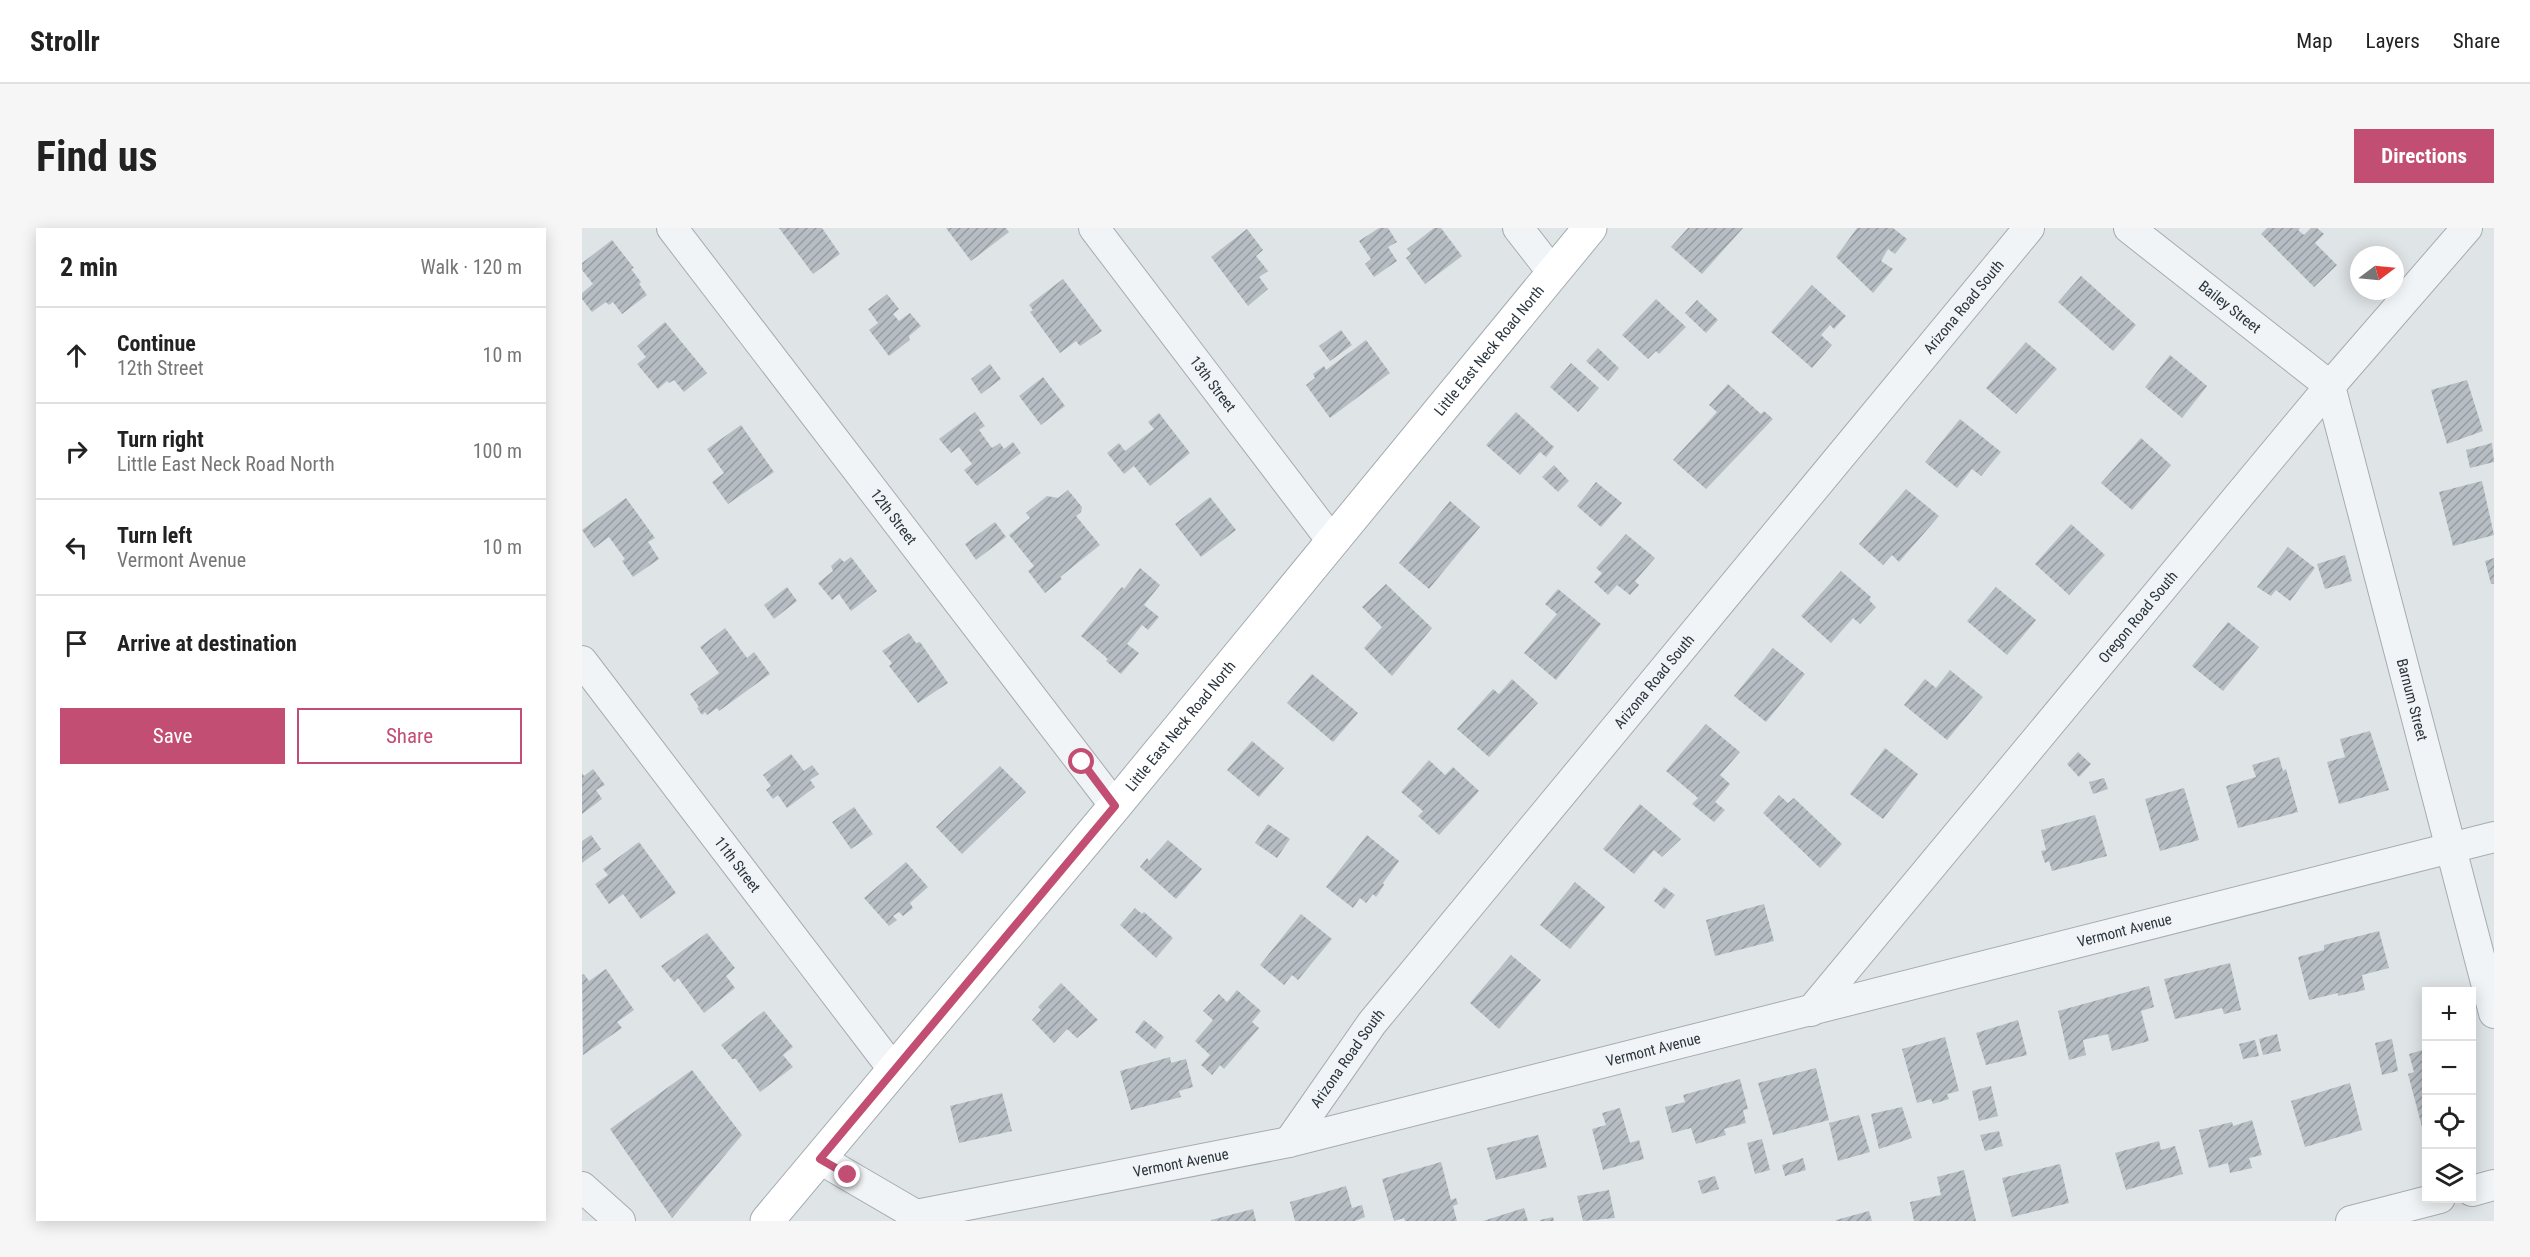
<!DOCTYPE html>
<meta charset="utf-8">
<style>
:root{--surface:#fff;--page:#f6f6f6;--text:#222;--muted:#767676;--line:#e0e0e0;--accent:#c24e74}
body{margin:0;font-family:"Roboto Condensed",sans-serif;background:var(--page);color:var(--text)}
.controls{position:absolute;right:18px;bottom:18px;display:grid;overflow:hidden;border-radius:0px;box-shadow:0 3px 15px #0003}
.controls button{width:54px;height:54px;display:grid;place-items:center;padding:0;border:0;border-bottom:2px solid var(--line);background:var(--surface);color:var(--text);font:30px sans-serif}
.compass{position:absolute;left:1768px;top:18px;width:54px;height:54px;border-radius:50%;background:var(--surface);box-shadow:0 3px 15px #0003;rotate:74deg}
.stop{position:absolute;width:18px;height:18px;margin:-14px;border:4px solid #c24e74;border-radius:50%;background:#fff}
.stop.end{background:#c24e74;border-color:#fff;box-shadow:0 2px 6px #0008}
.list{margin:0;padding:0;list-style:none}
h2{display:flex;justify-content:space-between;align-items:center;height:78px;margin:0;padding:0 24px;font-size:26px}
h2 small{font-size:20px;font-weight:400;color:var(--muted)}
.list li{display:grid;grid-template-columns:39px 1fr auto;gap:18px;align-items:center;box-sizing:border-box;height:96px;padding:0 24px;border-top:2px solid var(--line)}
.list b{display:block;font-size:22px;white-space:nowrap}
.list p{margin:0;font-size:20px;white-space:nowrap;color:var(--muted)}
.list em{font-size:20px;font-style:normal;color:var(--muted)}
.actions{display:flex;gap:12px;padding:18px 24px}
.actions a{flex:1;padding:14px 0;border:2px solid var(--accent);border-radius:0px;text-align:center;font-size:21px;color:var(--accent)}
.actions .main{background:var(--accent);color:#fff}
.icon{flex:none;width:33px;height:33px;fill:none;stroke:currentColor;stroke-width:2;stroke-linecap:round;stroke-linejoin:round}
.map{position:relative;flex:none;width:1912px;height:993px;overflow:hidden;border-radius:0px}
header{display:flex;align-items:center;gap:36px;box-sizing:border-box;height:84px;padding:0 30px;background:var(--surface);border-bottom:2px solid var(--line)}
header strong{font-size:28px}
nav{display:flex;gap:33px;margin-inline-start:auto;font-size:21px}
.intro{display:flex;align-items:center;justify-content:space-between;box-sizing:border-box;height:144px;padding:0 36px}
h1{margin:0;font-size:42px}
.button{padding:15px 27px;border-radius:0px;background:var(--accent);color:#fff;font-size:21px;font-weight:700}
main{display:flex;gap:36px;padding:0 36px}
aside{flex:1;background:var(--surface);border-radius:0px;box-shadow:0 3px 15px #0003}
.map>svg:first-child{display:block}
.building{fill:url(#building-hatch)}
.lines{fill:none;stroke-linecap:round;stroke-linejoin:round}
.minor-casing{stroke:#a5acb1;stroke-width:32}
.secondary-casing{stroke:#a5acb1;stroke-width:35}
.minor{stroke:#f1f4f6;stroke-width:30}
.secondary{stroke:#fff;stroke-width:33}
.route{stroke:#c24e74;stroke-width:8}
.labels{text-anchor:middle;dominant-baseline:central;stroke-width:4.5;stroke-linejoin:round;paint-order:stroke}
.street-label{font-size:15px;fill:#29343d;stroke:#eef2f5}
</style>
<header>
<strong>Strollr</strong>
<nav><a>Map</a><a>Layers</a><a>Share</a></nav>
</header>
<div class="intro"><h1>Find us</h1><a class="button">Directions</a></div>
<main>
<aside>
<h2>2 min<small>Walk · 120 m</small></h2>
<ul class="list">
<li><svg class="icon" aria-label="ahead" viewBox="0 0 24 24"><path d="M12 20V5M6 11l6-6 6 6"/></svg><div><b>Continue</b><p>12th Street</p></div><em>10 m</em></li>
<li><svg class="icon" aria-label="right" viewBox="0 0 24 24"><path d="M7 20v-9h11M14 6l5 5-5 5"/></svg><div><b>Turn right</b><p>Little East Neck Road North</p></div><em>100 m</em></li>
<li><svg class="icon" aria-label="left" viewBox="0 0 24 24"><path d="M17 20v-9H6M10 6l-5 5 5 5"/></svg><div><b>Turn left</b><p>Vermont Avenue</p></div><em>10 m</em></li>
<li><svg class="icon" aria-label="arrive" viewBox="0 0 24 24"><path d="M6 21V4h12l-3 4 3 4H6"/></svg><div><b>Arrive at destination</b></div></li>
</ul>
<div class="actions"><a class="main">Save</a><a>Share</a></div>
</aside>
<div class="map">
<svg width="1912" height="993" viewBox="0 0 1912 993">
<defs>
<pattern id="building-hatch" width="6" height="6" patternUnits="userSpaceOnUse" patternTransform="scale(1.5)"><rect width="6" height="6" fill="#b7bec3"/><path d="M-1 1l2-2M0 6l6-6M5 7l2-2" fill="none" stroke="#959ba0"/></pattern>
</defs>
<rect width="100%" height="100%" fill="#dfe4e7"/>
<!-- building -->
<g class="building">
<polygon points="197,0 240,0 258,26 231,46"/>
<polygon points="364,0 424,0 427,4 389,33"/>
<polygon points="797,0 806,0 815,14 806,19 815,33 792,49 783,36 789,31 777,13"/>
<polygon points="852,0 859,0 880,28 843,56 824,30 829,26 825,21"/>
<polygon points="1106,0 1161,0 1120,46 1089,19"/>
<polygon points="1275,0 1311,0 1325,11 1313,26 1306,21 1299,33 1311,41 1291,65 1254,29"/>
<polygon points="1685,0 1718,0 1716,2 1722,7 1729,0 1735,0 1742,6 1733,15 1755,37 1732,59 1679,6"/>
<polygon points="665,1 681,22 674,28 686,43 677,49 686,61 666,78 629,29"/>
<polygon points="30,12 52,40 49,41 59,54 57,56 65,67 40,86 31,74 27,77 24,74 10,84 0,71 0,65 11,56 0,42 0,35"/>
<polygon points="1499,48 1554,97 1531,123 1476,74"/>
<polygon points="481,51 520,103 498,118 494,113 478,125 448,84 451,82 447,77"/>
<polygon points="1230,57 1264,88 1252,101 1248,97 1239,107 1250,117 1230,140 1189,104"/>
<polygon points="305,66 317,81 311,86 317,93 328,85 339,98 327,108 328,112 307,128 287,102 296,95 286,81"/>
<polygon points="1074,71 1104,99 1077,126 1074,123 1066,131 1040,107"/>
<polygon points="1115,72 1136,92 1124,105 1103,85"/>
<polygon points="83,94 125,145 102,164 92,152 87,155 85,153 76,161 55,136 64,129 55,118"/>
<polygon points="759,102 770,117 748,133 737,118"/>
<polygon points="784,112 808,145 748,190 724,157 733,150 731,146 742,138 744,142"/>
<polygon points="1444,114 1475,141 1434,186 1404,160"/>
<polygon points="1016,120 1037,140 1026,153 1004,133"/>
<polygon points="1588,127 1625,158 1600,190 1563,159"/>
<polygon points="989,135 1017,160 996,184 968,159"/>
<polygon points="408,136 419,151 399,166 389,151"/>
<polygon points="461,149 483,178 459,197 437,168"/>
<polygon points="1885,152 1901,203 1865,216 1849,162"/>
<polygon points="1146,156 1179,186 1182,183 1191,191 1124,261 1091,232 1135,184 1127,177"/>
<polygon points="393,184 403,198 397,202 410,220 418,215 422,221 431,214 439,225 395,258 382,242 390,236 377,219 369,225 357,211"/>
<polygon points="934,184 972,219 964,229 958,224 938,247 904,217"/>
<polygon points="577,185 608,225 568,258 552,238 542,246 525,225 537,215 543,223 572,201 566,194"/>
<polygon points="1378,191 1419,224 1399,248 1390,241 1375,260 1343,234"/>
<polygon points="159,197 192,244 146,276 130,254 142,245 125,221"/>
<polygon points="1559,210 1589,237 1550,282 1519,255"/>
<polygon points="1910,215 1912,234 1888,240 1884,222"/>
<polygon points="972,237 987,253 976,264 960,249"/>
<polygon points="1900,253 1912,307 1871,318 1857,264"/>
<polygon points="1014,254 1040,275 1019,299 995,278"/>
<polygon points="1324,261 1357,288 1317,334 1310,327 1301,337 1277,316"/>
<polygon points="486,262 500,279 499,284 494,288 518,317 478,349 480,351 463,365 446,343 452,338 427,307 448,290 444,285 465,268 476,270"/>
<polygon points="628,269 654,302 619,329 593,296"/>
<polygon points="44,270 73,310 66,314 77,331 51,349 40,333 43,331 27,309 12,320 0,302"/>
<polygon points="868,273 898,299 847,361 817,335"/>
<polygon points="413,294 424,309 394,332 383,316"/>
<polygon points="1489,296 1523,327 1487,367 1453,336"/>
<polygon points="1044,306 1073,330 1053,353 1057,357 1048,367 1035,357 1026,367 1012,354 1020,345 1014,340"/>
<polygon points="1706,319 1733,340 1708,373 1694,362 1689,368 1675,359"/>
<polygon points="1763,327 1770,353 1743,361 1735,336"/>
<polygon points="269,329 295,363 269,383 257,366 250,372 236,355 251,343 249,338 258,330 262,334"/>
<polygon points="1912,330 1912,356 1909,356 1903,333"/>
<polygon points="558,340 578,357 562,377 577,389 566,402 560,397 545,416 557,425 539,446 524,433 526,431 499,408 540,359 542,361"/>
<polygon points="1259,343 1289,369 1287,372 1294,379 1278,396 1271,390 1249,415 1219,388"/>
<polygon points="804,356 850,400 810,448 782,420 800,399 780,379"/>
<polygon points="205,359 215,373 192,391 182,377"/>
<polygon points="1414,359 1454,392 1425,427 1385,393"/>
<polygon points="976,361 1019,396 974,452 942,425 975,386 963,376"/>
<polygon points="1646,394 1677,419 1641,463 1610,438"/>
<polygon points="143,400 165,430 172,424 188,446 137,483 135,480 125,487 123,484 120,487 115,480 117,479 108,466 137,445 118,419"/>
<polygon points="327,405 334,415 338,414 366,455 336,475 307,438 310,435 300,423"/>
<polygon points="1191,420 1223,446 1184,494 1152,468"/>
<polygon points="1368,442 1401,469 1365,512 1322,477 1343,451 1354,460"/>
<polygon points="730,446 776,485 751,514 705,475"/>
<polygon points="930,451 956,475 907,529 875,501 911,461 917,466"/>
<polygon points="1124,496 1158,524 1138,547 1148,556 1133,574 1143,582 1132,594 1110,576 1116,570 1084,543"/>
<polygon points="1788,503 1807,562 1757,576 1745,534 1763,529 1758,511"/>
<polygon points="670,513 702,540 677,569 645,542"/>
<polygon points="1303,520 1336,546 1301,591 1268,566"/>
<polygon points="1496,524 1509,536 1497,549 1485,536"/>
<polygon points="209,526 222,543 230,537 237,546 228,552 233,559 205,580 196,567 191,571 184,562 189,558 181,547"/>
<polygon points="1697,529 1701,543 1704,541 1716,584 1656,600 1644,558 1674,549 1670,537"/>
<polygon points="847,532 863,547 871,539 897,563 857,607 836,588 841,583 819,564"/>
<polygon points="418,538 444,564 380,626 354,599"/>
<polygon points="11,541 23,557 14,562 20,571 0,586 0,545 2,548"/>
<polygon points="1522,550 1526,561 1511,566 1507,554"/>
<polygon points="1602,560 1617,612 1578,623 1563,571"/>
<polygon points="1197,567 1206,575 1212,570 1260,616 1238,640 1181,585"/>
<polygon points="1058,576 1099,611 1080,629 1072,622 1052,646 1021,621"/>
<polygon points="272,579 291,606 269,621 250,594"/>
<polygon points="1513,587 1525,628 1470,643 1467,633 1463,635 1459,623 1464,622 1459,602"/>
<polygon points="686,596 708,611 695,630 673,615"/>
<polygon points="9,607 19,621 0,635 0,613"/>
<polygon points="785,607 817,633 801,655 802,657 794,669 791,666 784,675 778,670 771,680 744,659"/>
<polygon points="586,612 620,641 594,671 558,639 565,630 567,633"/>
<polygon points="57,614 94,665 59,691 41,666 27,676 13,656 26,647 21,641"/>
<polygon points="324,634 346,659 328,675 331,680 321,688 317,684 311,688 315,692 307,698 282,670"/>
<polygon points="993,654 1023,679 988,721 958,697"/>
<polygon points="1082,659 1093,667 1082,681 1072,673"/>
<polygon points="1182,676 1192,713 1133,728 1124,692"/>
<polygon points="553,680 560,686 562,684 591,710 574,730 538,697"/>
<polygon points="719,686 750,711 716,752 710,747 702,757 678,737"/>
<polygon points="1797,703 1807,740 1780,747 1783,762 1756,768 1756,765 1727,772 1716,729 1742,722 1742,717"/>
<polygon points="125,705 153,740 144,748 153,760 122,785 96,750 92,754 79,738"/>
<polygon points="929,727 959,752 917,801 888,775"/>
<polygon points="1648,735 1659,782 1642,786 1640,780 1593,791 1582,751"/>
<polygon points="24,741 52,782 35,794 40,800 1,827 0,747 2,746 7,753"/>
<polygon points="479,755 516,792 495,810 485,801 472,815 450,792 459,782 456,779"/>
<polygon points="1567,758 1572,779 1559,783 1567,813 1530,823 1526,806 1501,812 1504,827 1487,832 1476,783"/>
<polygon points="655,762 679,783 670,794 677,800 642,841 638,837 630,847 619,837 628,827 613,813 631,792 621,783 637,766 645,774"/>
<polygon points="182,783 211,819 201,827 211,839 178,864 154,831 150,831 139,817"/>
<polygon points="562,792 582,809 573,821 553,804"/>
<polygon points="1436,792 1445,827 1404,837 1394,805"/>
<polygon points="1695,806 1699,823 1681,827 1677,811"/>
<polygon points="1363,809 1377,863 1365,866 1367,871 1351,876 1349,871 1335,875 1320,821"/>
<polygon points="1810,811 1816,843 1800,847 1793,815"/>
<polygon points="1673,812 1677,828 1661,831 1657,816"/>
<polygon points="1844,821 1844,898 1840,899 1826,846 1832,844 1827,826"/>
<polygon points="588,829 589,835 604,831 611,859 597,863 599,869 549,882 538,843"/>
<polygon points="1234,840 1247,892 1191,907 1176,855"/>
<polygon points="110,842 160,907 90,990 28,901"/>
<polygon points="1158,851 1166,881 1161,882 1164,895 1142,901 1144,907 1114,916 1109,900 1090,905 1083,879 1103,874 1101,867"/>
<polygon points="1768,855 1780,902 1723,919 1709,873"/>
<polygon points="1409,858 1416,888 1397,893 1390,863"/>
<polygon points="420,865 430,903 377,915 368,878"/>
<polygon points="1320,879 1330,910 1297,921 1289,886"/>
<polygon points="1038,880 1048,915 1057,912 1062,931 1021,942 1010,901 1024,897 1020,885"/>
<polygon points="1277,887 1288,924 1256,933 1247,895"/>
<polygon points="1670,892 1680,927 1667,930 1670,940 1648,945 1646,935 1627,940 1617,902 1650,894 1651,898"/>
<polygon points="1417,903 1421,918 1403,923 1398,907"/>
<polygon points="956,907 965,939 914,952 905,920"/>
<polygon points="1180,911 1188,942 1173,946 1165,915"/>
<polygon points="1577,913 1579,922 1593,918 1601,946 1544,962 1533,925"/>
<polygon points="1221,930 1224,942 1203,948 1200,937"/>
<polygon points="859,934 869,972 874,970 876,976 871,978 875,993 823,993 822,990 812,993 800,951"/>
<polygon points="1478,936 1487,975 1430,989 1420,950"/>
<polygon points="1382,942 1394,993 1332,993 1328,974 1359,967 1355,949"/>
<polygon points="1133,948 1137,961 1120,966 1116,953"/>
<polygon points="764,958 770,980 780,977 783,989 773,993 713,993 708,974"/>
<polygon points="1027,962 1033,990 1001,993 995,968"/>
<polygon points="942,980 946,993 901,993"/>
<polygon points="671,981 674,993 629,993 629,992"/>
<polygon points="1287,983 1290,993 1254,993 1254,992"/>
<polygon points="971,989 972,993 958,993 958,992"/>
</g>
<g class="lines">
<defs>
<g id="minor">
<path id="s1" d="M90,0L533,578"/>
<path id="s2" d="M512,0L750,313"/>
<polyline points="936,0 971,45"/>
<path id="s3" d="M1547,0L1748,158L1912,785"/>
<path id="s4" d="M0,433L311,841"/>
<path id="s5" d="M1229,783L1748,158L1885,0"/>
<path id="s6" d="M707,914L790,795L1447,0"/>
<path id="s7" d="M238,931L334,987L707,914L1912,609"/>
<polyline points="0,959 38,993"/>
<polyline points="1890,963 1912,957"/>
<polyline points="1769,993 1858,970"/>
</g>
<g id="secondary">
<path id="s8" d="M185,993L533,578L1008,0"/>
</g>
</defs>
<!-- minor casing -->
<use href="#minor" class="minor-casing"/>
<!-- secondary casing -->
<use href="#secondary" class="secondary-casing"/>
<!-- minor -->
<use href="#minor" class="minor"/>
<!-- secondary -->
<use href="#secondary" class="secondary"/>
</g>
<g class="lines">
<!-- route -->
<polyline class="route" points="266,947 238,931 533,578 500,534"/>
</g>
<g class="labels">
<!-- street labels -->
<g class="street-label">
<text stroke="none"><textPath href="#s6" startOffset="1074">Arizona Road South</textPath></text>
<text stroke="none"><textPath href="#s3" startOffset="128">Bailey Street</textPath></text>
<text stroke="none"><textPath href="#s8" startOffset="1131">Little East Neck Road North</textPath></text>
<text stroke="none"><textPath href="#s2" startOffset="196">13th Street</textPath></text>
<text stroke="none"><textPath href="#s1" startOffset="364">12th Street</textPath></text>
<text stroke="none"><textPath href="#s5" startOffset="512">Oregon Road South</textPath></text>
<text stroke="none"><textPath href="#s6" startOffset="588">Arizona Road South</textPath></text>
<text stroke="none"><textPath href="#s3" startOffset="580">Barnum Street</textPath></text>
<text stroke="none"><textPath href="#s8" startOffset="645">Little East Neck Road North</textPath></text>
<text stroke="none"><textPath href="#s4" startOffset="256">11th Street</textPath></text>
<text stroke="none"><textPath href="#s7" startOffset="1353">Vermont Avenue</textPath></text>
<text stroke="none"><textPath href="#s7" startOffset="867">Vermont Avenue</textPath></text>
<text stroke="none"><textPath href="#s6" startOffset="102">Arizona Road South</textPath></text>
<text stroke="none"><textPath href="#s7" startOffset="381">Vermont Avenue</textPath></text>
</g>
</g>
</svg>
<div class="controls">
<button>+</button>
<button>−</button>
<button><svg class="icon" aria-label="locate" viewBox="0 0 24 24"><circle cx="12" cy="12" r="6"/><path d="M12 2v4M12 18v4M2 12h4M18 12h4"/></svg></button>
<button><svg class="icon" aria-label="layers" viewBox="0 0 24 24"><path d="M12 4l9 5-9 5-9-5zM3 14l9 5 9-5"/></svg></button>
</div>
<svg class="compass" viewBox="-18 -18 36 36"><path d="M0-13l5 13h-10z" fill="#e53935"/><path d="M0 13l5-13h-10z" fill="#767676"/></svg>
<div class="stop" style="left:500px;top:534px"></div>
<div class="stop end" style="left:266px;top:947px"></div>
</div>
</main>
